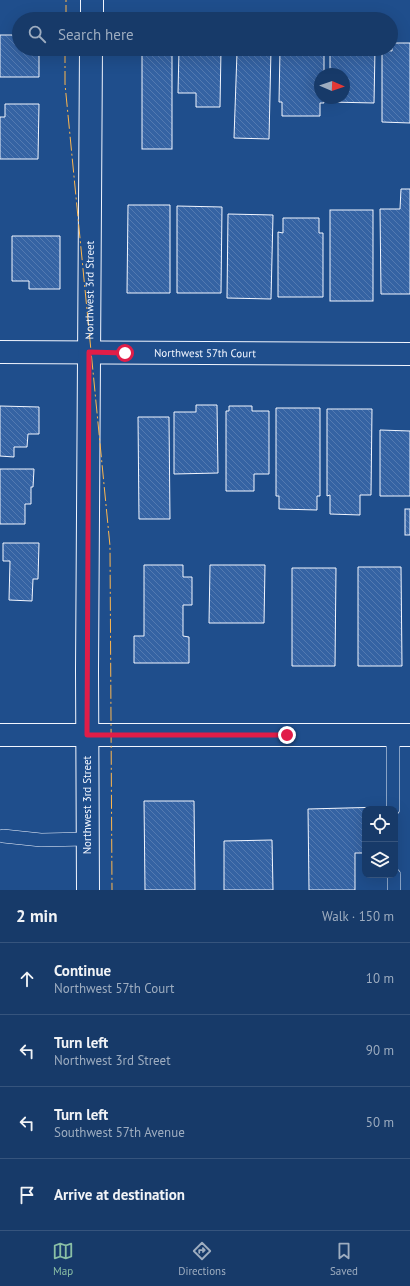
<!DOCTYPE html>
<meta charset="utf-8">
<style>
:root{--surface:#173a69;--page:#244571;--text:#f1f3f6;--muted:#9eadc0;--line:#36547d;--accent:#8abfa5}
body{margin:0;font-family:"PT Sans",sans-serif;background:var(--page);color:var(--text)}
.controls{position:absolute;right:12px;bottom:12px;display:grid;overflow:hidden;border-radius:8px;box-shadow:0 4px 16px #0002}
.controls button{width:36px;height:36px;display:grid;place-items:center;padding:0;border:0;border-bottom:1px solid var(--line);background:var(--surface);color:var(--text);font:20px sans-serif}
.compass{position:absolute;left:314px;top:68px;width:36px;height:36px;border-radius:50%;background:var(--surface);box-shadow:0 4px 16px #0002;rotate:92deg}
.stop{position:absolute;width:12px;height:12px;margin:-9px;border:3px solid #e11d48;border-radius:50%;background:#fff}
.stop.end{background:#e11d48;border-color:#fff;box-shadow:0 1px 4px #0008}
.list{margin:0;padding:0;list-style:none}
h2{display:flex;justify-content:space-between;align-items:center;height:52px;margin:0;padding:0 16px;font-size:17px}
h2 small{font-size:13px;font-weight:400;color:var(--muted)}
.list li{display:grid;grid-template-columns:26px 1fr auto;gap:12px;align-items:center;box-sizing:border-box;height:72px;padding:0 16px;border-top:1px solid var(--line)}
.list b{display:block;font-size:15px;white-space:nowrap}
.list p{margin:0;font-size:13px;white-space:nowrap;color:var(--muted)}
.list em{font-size:13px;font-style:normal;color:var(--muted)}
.icon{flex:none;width:22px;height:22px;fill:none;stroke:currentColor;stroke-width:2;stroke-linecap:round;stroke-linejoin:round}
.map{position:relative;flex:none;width:410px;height:890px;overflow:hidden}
.search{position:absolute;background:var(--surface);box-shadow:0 4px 16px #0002;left:12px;right:12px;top:12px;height:44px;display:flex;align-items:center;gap:10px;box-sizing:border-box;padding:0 14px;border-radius:22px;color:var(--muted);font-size:15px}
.sheet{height:340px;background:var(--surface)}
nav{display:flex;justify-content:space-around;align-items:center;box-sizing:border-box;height:56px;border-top:1px solid var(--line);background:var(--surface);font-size:11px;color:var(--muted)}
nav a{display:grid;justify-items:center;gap:2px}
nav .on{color:var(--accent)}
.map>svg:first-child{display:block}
.building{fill:url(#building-back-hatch);stroke:#f2f6ff}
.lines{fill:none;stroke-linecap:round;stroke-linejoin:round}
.lane-casing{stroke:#f2f6ff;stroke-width:14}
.street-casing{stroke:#f2f6ff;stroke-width:24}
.secondary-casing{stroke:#f2f6ff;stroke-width:24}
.lane{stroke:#1f4e8c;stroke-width:13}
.street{stroke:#1f4e8c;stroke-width:22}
.secondary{stroke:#1f4e8c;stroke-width:22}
.power{stroke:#ffb74d;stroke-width:1;stroke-dasharray:14 3 2 3;stroke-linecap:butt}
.route{stroke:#e11d48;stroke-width:5}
.labels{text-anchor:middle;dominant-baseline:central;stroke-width:3;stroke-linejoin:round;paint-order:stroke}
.street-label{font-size:11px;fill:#f2f6ff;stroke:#1f4e8c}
</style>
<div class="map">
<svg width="410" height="890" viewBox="0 0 410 890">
<defs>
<pattern id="building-back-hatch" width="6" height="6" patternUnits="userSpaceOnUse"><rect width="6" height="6" fill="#3563a3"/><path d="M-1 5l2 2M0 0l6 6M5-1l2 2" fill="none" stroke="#537ab1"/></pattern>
</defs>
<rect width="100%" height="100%" fill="#1f4e8c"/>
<!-- building -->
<g class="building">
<polygon points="0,35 19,35 19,49 39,49 39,77 0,77"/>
<polygon points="392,43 410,43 410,123 382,122 382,50 392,51"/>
<rect x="142" y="49" width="30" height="100"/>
<polygon points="179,49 221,49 220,107 196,107 196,93 178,93"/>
<polygon points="246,49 271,49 269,139 234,138 237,52 245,52"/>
<polygon points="280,49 324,49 324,74 320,74 320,98 324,98 324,103 320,103 320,116 282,116 282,102 279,102"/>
<polygon points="330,49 375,49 374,103 330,102 330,98 344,98 344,74 330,74"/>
<polygon points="5,104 39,104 38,159 0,159 0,117 5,117"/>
<polygon points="401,189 410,189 410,294 381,294 380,209 400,209"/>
<polygon points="128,205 170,205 170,293 127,293"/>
<polygon points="177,206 222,207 221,293 177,293"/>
<rect x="330" y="210" width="43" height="91"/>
<polygon points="228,214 273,215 271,299 227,298"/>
<polygon points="283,218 319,218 319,233 323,233 323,297 278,297 278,232 283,233"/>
<polygon points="12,236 60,236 60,289 29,289 29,281 12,281"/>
<polygon points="196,405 217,405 218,473 174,474 174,412 196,412"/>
<polygon points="0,406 39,407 39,434 28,434 27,447 14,447 14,457 0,456"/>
<polygon points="229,406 252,406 252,411 269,411 269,474 254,474 254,491 226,491 226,411 229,411"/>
<polygon points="276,408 320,408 320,496 317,496 317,510 279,509 279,496 276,496"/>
<polygon points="327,409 372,409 371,495 360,495 360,515 330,514 330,495 327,496"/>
<polygon points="138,417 169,417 170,519 139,519"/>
<polygon points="380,430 410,431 410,496 380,496"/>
<polygon points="0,469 34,469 33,487 31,487 31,504 25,504 25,524 0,524"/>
<rect x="405" y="509" width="5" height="26"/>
<polygon points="3,543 39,543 38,579 33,579 32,601 9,600 10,561 3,561"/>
<polygon points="144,565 183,565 183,577 192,577 192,605 183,605 183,636 189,637 189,663 134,663 134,636 144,636"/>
<polygon points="210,565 265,565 264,623 209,623"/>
<polygon points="358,567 401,567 402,666 358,666"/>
<polygon points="292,568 336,568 335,666 292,666"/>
<polygon points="144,801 194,801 195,890 145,890"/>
<polygon points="383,807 383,809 365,809 365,853 355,853 355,890 309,890 308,809"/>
<polygon points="272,840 273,890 224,890 224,841"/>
</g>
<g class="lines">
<defs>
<g id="lane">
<polyline points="393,735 393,809"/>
<polyline points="3,836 41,840 87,839"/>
<polyline points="394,875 394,890"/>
</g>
<g id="street">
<polyline points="92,19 92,0"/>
<path id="s1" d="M0,352L410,354"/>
<path id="s2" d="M88,890L87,670L91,49"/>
</g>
<polyline id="secondary" points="0,735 410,735"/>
</defs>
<!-- lane casing -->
<use href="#lane" class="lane-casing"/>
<!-- street casing -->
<use href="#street" class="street-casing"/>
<!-- secondary casing -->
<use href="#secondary" class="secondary-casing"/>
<!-- lane -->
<use href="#lane" class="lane"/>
<!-- street -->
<use href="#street" class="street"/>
<!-- secondary -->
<use href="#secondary" class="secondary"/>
<!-- power -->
<g class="power">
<polyline points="66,19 66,0"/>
<polyline points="65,49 65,84 110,546 112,890"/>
</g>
</g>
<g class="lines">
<!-- route -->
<polyline class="route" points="125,353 89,352 87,735 287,735"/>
</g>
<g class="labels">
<!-- street labels -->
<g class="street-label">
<text stroke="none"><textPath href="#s2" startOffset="600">Northwest 3rd Street</textPath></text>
<text stroke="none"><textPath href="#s1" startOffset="205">Northwest 57th Court</textPath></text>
<text transform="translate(87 805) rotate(-90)">Northwest 3rd Street</text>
</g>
</g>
</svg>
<div class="controls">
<button><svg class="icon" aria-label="locate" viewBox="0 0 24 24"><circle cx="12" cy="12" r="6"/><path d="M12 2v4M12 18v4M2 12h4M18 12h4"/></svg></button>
<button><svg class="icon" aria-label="layers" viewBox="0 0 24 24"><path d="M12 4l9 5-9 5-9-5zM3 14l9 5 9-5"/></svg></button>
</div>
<svg class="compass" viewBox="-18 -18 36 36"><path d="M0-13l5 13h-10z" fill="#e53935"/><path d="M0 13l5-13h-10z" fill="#9eadc0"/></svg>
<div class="stop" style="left:125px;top:353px"></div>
<div class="stop end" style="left:287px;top:735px"></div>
<div class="search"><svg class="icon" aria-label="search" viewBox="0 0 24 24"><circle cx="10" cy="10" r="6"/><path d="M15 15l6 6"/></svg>Search here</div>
</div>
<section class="sheet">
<h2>2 min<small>Walk · 150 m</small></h2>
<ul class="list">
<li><svg class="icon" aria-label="ahead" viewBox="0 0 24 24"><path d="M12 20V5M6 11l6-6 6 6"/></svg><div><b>Continue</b><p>Northwest 57th Court</p></div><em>10 m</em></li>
<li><svg class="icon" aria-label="left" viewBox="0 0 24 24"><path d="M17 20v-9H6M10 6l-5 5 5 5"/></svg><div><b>Turn left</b><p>Northwest 3rd Street</p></div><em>90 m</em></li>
<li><svg class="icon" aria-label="left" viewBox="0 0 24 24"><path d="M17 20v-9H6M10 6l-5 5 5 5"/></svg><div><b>Turn left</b><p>Southwest 57th Avenue</p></div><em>50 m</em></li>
<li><svg class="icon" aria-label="arrive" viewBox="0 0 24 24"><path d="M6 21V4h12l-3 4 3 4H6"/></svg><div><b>Arrive at destination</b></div></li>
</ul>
</section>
<nav>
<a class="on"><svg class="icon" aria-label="map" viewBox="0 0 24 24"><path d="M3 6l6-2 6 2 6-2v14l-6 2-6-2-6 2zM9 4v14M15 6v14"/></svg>Map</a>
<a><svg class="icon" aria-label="directions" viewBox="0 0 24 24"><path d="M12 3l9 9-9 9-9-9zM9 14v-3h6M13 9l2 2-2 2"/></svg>Directions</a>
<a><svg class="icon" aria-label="saved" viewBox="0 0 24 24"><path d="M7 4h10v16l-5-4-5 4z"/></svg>Saved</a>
</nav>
